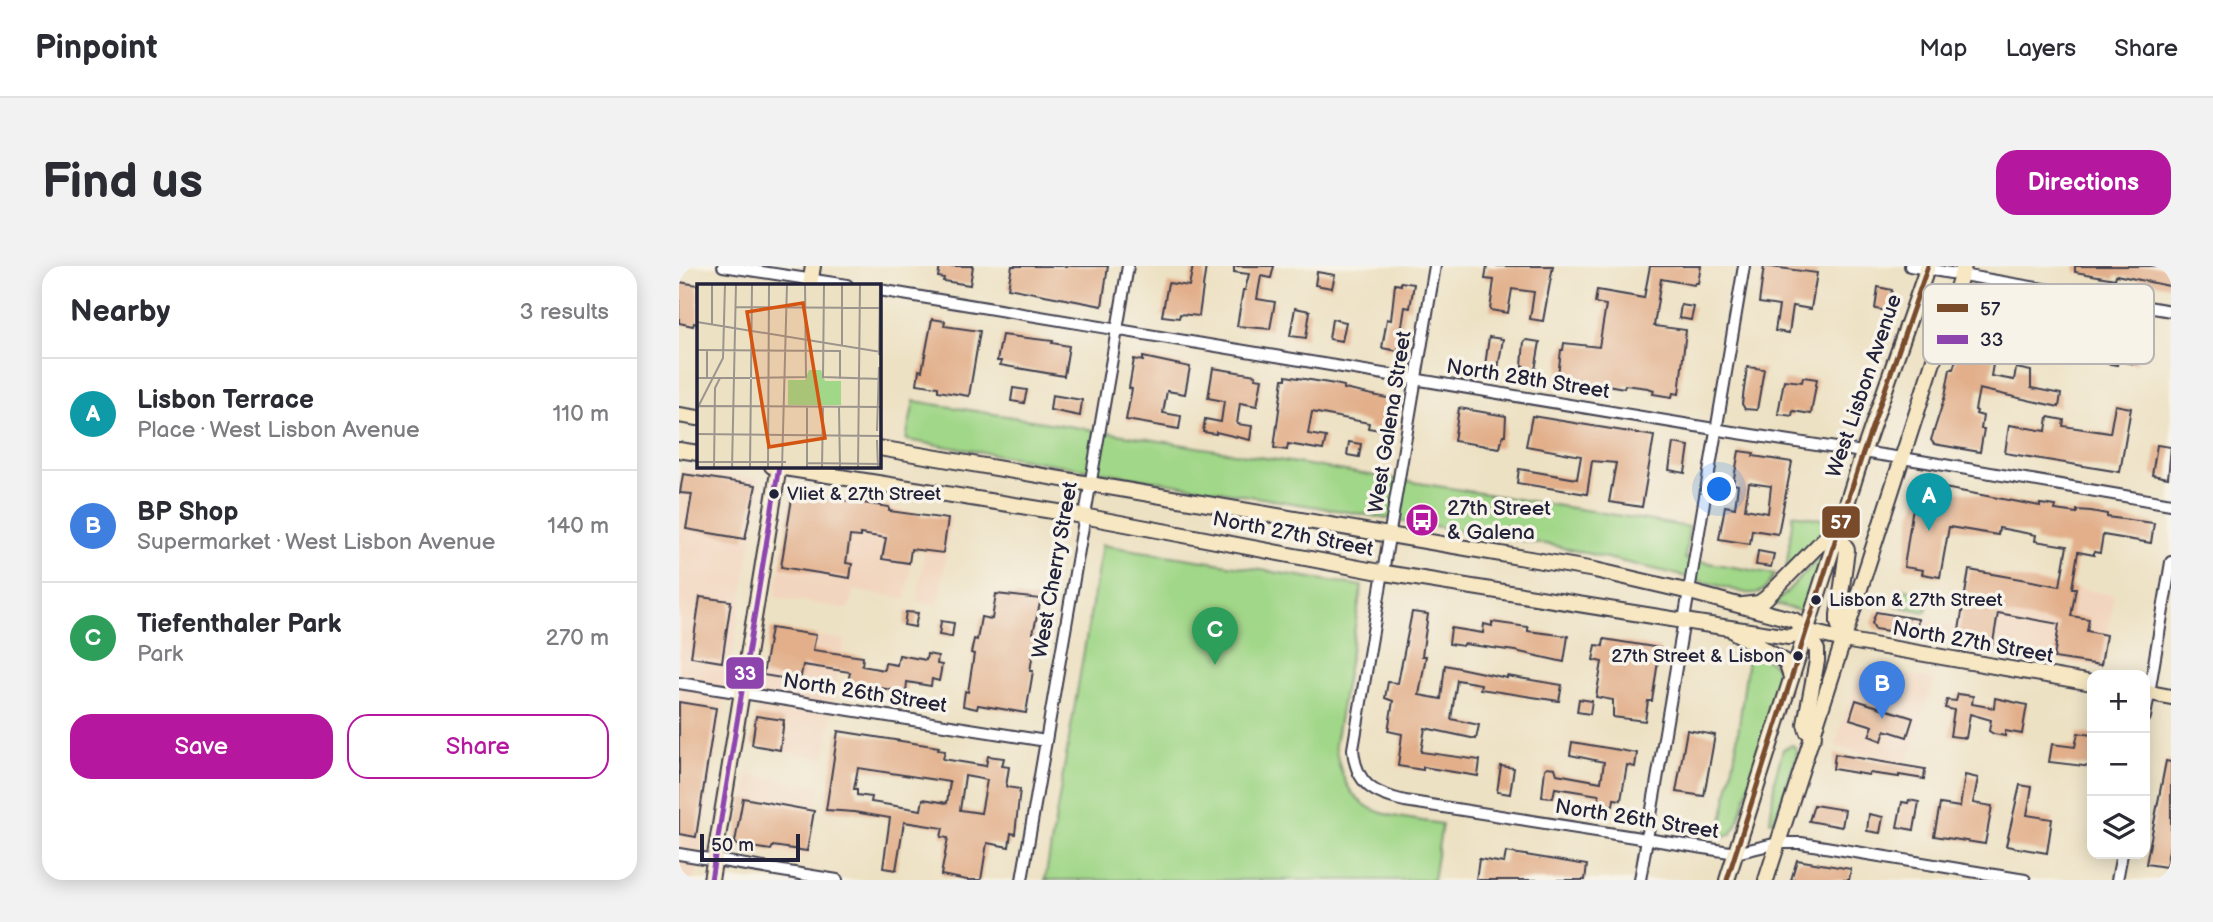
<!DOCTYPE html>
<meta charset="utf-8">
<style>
:root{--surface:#fff;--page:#f2f2f3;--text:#2b2b33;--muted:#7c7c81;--line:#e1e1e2;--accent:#b5179e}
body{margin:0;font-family:"Balsamiq Sans",sans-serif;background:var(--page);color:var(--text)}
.controls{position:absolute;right:21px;bottom:21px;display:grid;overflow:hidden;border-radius:14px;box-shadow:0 4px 18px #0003}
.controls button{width:63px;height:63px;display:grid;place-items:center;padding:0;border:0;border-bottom:2px solid var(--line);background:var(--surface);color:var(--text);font:35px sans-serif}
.scale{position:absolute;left:21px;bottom:18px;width:100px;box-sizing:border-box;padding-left:7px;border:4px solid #22223b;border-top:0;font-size:19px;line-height:24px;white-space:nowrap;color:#22223b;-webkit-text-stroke:5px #f7f3e8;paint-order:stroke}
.you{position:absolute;left:1041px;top:224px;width:24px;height:24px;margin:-18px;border:5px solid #fff;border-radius:50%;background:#1a73e8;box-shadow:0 0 0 10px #1a73e833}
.badge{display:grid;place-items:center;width:46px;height:46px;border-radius:50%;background:var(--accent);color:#fff;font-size:23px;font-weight:700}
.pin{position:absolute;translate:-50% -58px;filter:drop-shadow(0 2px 4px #0008)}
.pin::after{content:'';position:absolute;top:37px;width:24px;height:21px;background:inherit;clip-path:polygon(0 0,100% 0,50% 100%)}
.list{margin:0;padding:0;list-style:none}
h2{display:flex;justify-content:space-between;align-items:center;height:91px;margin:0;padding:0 28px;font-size:30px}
h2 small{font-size:23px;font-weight:400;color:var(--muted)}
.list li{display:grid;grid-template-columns:46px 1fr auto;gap:21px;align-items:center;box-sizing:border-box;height:112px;padding:0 28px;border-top:2px solid var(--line)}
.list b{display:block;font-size:26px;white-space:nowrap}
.list p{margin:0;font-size:23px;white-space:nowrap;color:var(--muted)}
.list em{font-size:23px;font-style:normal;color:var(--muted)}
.actions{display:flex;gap:14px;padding:21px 28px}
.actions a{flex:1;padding:16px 0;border:2px solid var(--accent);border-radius:21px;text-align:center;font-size:24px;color:var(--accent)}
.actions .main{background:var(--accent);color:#fff}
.icon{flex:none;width:38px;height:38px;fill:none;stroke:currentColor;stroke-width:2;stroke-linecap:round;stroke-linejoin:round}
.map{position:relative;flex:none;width:1492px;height:614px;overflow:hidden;border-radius:21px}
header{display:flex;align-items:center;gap:42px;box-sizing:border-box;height:98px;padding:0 35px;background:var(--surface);border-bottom:2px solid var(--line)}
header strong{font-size:33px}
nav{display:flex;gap:38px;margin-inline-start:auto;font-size:24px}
.intro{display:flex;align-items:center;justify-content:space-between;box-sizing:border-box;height:168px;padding:0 42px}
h1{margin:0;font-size:49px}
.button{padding:18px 32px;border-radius:21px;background:var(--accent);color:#fff;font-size:24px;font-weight:700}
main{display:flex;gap:42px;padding:0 42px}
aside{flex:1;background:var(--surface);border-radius:21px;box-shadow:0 4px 18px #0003}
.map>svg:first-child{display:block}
.built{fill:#f2d5be}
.green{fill:#a1d788;stroke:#627c62;stroke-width:2}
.building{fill:#e2af8a;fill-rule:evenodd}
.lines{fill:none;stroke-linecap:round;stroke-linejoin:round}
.street-casing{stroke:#403f4f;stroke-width:14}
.secondary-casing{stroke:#403f4f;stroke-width:18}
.street{stroke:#fff;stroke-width:10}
.secondary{stroke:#f7e8c3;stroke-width:14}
.bus-1-casing{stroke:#f7f3e8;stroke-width:10}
.bus-2-casing{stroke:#f7f3e8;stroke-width:10}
.bus-1{stroke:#7a4b2a;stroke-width:5}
.bus-2{stroke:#8e44ad;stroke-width:5}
.bus-dot{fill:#22223b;stroke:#f7f3e8;stroke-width:2.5}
.labels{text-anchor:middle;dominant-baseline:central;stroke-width:7;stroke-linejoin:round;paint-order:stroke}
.bus-label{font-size:19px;fill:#22223b;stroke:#f7f3e8;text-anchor:start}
.street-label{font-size:21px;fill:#22223b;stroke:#f7f3e8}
.poi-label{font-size:21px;fill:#22223b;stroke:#f7f3e8;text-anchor:start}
.inset-road{fill:none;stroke:#9c958d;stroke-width:2}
.view{fill:#d45411;fill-opacity:0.15;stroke:#d45411;stroke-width:3.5}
.inset-edge{fill:none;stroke:#22223b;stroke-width:3.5}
.key{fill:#f7f3e8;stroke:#b7b4b4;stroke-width:2}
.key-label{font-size:19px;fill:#22223b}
.line-badge{stroke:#f7f3e8;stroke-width:2.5}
.badge-label{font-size:19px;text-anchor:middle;font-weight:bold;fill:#fff}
</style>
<header>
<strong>Pinpoint</strong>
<nav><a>Map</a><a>Layers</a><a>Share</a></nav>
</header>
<div class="intro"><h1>Find us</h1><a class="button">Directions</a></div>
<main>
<aside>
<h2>Nearby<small>3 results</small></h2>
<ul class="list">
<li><span class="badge" style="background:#0f9aa8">A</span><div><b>Lisbon Terrace</b><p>Place · West Lisbon Avenue</p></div><em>110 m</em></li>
<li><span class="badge" style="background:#3f7fe0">B</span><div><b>BP Shop</b><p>Supermarket · West Lisbon Avenue</p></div><em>140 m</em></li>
<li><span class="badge" style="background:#2e9e5b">C</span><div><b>Tiefenthaler Park</b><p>Park</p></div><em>270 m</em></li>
</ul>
<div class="actions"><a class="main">Save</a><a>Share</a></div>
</aside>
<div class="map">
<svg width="1492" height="614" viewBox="0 0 1492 614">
<rect width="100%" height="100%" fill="#f7f3e8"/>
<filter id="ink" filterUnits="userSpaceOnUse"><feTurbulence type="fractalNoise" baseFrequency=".0143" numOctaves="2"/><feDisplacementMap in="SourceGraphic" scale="14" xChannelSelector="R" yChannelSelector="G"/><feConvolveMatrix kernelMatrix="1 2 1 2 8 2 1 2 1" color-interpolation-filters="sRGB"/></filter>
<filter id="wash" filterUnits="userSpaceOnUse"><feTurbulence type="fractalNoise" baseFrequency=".00686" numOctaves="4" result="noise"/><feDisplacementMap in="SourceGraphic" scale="28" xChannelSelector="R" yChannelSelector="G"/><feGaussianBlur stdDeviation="1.57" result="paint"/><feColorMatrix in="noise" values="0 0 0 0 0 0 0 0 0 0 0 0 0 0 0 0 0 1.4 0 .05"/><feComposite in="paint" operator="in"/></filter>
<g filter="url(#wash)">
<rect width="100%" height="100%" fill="#ede1c3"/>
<!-- built -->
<g class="built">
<polygon points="4,202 83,213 16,614 0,614 0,225"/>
<polygon points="114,225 239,247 227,333 174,324 170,343 96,331"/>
<polygon points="251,248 273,251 259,339 238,335"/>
<polygon points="1289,303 1435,329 1424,402 1194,362 1197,344 1279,360"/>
<polygon points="91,362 165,374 146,492 73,480"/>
<polygon points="1182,402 1255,413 1227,501 1156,480"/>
<polygon points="69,509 141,520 129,591 56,580"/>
</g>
<!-- green -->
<g class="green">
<path d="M235,135L1010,261L1006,293L1096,308C1088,322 1084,329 1067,327L992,307L872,279L227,174Z"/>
<polygon points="1114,248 1153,255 1148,263 1107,306"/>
<path d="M423,279L683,320L656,478C667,551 701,548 763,558L754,614H366Z"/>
<polygon points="1140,292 1142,293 1126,341 1121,345 1096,338"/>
<polygon points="1222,322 1251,329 1247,346 1218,340"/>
<path d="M1072,386C1087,394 1105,398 1102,418L1058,559L1052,568L1040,571L1056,489L1069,392Z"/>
<polygon points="1113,479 1117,482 1118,489 1095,555 1091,555 1096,512 1104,483"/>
</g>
<g id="blocks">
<!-- building -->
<g class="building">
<polygon points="261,0 294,0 291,19 264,15 265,12 259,11"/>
<polygon points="333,0 429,0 423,40 329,22"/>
<polygon points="514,0 527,0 520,50 501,48 500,52 483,50 489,17 510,20"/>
<polygon points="555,0 595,0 592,12 582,10 578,33 596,36 591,63 558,60 564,24 566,24 570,8 555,6"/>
<polygon points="808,0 874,0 864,55 851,53 855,26 833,23 829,47 811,44 815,14 806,13"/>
<polygon points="971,0 1022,0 1019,17 1016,17 1015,19 982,13 975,60 1007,64 1000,128 994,127 993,131 974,128 975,124 969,122 946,119 945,122 879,110 882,84 884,84 885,77 920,81 927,39 916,37 918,24 965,32"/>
<polygon points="1085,0 1138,7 1132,43 1114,40 1110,67 1096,65 1100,40 1080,37"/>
<polygon points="1396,0 1492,0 1492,8 1490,20 1437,9 1436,13 1396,6"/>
<polygon points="638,6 656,9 653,22 636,19"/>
<polygon points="0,16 19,19 19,58 15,57 14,60 0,57"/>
<polygon points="722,16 735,18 731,42 726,41 719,85 703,82 708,53 712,54 716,18 722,19"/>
<polygon points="1199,21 1213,24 1210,45 1196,43"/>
<polygon points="1002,39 1015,41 1012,54 1000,52"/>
<polygon points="616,42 631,45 627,72 611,70"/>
<polygon points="253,53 266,55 265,60 301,65 290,130 259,125 259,121 238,118 240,104 243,105"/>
<polygon points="653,53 667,56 663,75 650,73"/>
<polygon points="1433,57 1464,65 1458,98 1439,95 1438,99 1426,97"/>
<polygon points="323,69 374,75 373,77 390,80 385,110 321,99 322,95 318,95"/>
<polygon points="810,71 824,73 819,102 806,100"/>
<polygon points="848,74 861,76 856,104 845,103 845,100 843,100 845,75"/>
<polygon points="1279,87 1315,93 1312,110 1335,114 1337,102 1352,105 1352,122 1382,128 1380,141 1300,123 1296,144 1298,145 1297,148 1304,150 1302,163 1305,163 1301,186 1255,178 1252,174 1266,130 1271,103 1274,103"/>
<polygon points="464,91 511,101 506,128 488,125 484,147 502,150 500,163 447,154 453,123 450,122 455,93 464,95"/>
<polygon points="1068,101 1085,103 1078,144 1066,143 1063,138"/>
<polygon points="534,102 577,109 576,112 583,113 578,140 561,137 558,158 573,160 571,174 537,166 537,168 524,166 526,153 542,156 545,135 529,132"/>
<polygon points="607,110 656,118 665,120 665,123 713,133 707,165 689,162 690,157 633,146 629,168 647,171 644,184 609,178 608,184 595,182 604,113 607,113"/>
<polygon points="1124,111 1138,113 1132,148 1114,145 1113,150 1099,148 1105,114 1123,116"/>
<polygon points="334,122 348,124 345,137 332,135"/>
<polygon points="373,129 403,134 401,150 371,144"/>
<polygon points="1436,139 1452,142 1441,206 1326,187 1330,159 1367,165 1369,151 1385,154 1384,160 1431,167"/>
<polygon points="780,142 827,150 826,169 824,169 821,182 775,175"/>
<polygon points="853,150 975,170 963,241 930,236 937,197 913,195 908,228 838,217 840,203 898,213 902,190 847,180"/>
<polygon points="670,176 682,178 680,191 668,189"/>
<polygon points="994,177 1010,180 1006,207 990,204"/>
<polygon points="1478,179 1492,181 1489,212 1473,209"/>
<path d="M1060,185L1075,187L1074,190L1113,196L1099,268L1073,264L1071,278L1040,273L1046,240L1056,242L1059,219L1054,218ZM1070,217L1092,220L1089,247L1066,243Z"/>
<polygon points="4,208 77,219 66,273 7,263 13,228 1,227"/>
<polygon points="1244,218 1361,240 1361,238 1377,240 1376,244 1398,247 1398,244 1412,245 1428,248 1428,251 1475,257 1472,277 1424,269 1421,287 1415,286 1415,289 1399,286 1393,322 1397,322 1392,350 1410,353 1408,365 1427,369 1422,399 1375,392 1380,358 1319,347 1313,382 1278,376 1290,304 1381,320 1388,280 1356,275 1357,269 1320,262 1319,269 1270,261 1261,311 1243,308 1244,304 1225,301 1233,247"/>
<polygon points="114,226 210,241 210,245 269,253 264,287 232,283 230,297 203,293 207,272 181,268 181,271 171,270 167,297 173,298 171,312 102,301"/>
<polygon points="1079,285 1095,288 1092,301 1077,299"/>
<polygon points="317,328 362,333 354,367 357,368 351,405 354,405 347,447 299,439 298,443 284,440 286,425 289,426 295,388 292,387 295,373 298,374 302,351 313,353"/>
<polygon points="21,331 52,335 43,396 12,391"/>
<polygon points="227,346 239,347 236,361 225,359"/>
<polygon points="733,346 749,348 743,390 747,390 740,429 762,433 766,399 828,412 828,410 883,419 880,435 801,423 802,418 778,414 772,453 800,459 797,473 746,462 742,486 801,494 799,510 744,501 744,504 719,500 723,468 709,465 714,435 706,432 709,416 719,417"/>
<polygon points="1197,346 1239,353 1237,369 1196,363 1193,357"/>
<polygon points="262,355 275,357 273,371 260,369"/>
<polygon points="813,356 849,361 849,365 889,370 885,396 836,385 785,378 784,380 770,378 772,362 804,367 805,358 813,360"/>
<polygon points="92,362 137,369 134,384 184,391 183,400 205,404 206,397 218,399 220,389 247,394 248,388 259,390 258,398 263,399 260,415 253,413 252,420 228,416 227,426 169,417 171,406 124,399 121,415 84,409"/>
<polygon points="925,373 981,382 973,435 969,435 966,455 934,451 934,434 917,431 923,396 914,394 917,379 924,380"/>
<polygon points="1279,428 1294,430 1293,438 1315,442 1316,432 1348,439 1343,468 1326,465 1326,470 1315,468 1310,465 1312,454 1291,448 1287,472 1271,470 1275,444 1266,442 1268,434 1277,435"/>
<polygon points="900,433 913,435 911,448 898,446"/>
<polygon points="1177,434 1234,452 1228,471 1206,464 1203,475 1190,470 1194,460 1171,453"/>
<polygon points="0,436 37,442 17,571 0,568"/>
<polygon points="77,450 105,454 101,484 73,479"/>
<polygon points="1008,464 1036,469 1025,530 997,526"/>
<path d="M159,465L260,481L259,484L266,485L264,493L307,500L309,490L325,492L323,500L330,501L327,521L341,523L336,568L332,567L330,581L308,577L302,614H288L262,609L269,572L262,571L264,562L225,556L217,604L204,602L211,552L175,546L147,544ZM179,502L271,516L268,537L244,533L242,544L192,536L193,531L178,529V523H175ZM286,510L308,514L302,547L281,544Z"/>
<polygon points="1399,467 1413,469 1413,501 1370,496 1373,478 1396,481"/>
<polygon points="893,476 958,487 956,501 948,499 942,534 935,533 934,540 919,538 920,529 876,522 874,532 863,531 866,503 868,501 876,502 878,508 922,516 925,496 891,489"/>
<polygon points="1156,488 1246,503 1245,513 1220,509 1220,511 1190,507 1190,509 1154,503"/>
<polygon points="1487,495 1492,496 1492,573 1487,601 1467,598"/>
<polygon points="822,500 835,502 831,528 818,526"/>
<polygon points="1286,509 1299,512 1294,537 1313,540 1306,578 1255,570 1261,538 1281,541"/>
<polygon points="1341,519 1353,521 1348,549 1373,553 1368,587 1327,580"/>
<polygon points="64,532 135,545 128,585 94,580 92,584 58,579 56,576"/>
<polygon points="1230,534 1240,536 1235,564 1218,561 1223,536 1229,537"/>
<polygon points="1135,539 1166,544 1163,561 1130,555"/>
<polygon points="1190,548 1204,551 1201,567 1188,565"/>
<polygon points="827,586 908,599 906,614 797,614 800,593 825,597"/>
<polygon points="1118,594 1172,603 1170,614 1112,614"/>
</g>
</g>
</g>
<g filter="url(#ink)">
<use href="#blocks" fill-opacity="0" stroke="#403f4f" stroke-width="2"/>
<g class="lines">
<defs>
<g id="street">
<polyline points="44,0 168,19"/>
<path d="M756,0L674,483C677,519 695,528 726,535L1057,587L1099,577H1122L1346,614"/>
<polyline points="1231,0 1492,45"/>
<polyline points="200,24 1053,166 1242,195 1492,238"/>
<polyline points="0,417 367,475"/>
<polyline points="1466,451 1492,296"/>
<polyline points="0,588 158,614"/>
<polyline points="343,614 449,0"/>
<polyline points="961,614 1065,0"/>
<polyline points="1438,614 1443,588"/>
</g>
<g id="secondary">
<polyline points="131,19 134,0"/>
<polyline points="0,149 19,152"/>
<polyline points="200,182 916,304 1011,326 1115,354 1127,365 1165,374 1413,417"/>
<polyline points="0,184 19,187"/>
<polyline points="93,200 404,250 706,307 1005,355 1110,371 1127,365"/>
<polyline points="1159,267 1168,284 1159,349 1159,357 1165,374"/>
<polyline points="1064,339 1080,337 1087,332 1161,257"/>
<polyline points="1127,365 1138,384 1138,395 1126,458 1128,465 1135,470"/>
<polyline points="1055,366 1107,396 1112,411"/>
<polyline points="1466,426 1492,431"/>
<polyline points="32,614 100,200"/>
<polyline points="1048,614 1184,187 1249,0"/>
<polyline points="1087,614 1285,0"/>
</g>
</defs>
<!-- street casing -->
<use href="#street" class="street-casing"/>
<!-- secondary casing -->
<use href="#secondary" class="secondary-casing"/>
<!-- street -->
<use href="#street" class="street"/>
<!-- secondary -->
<use href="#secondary" class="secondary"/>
<defs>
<polyline id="bus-1" points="1048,614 1184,187 1249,0"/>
<polyline id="bus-2" points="32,614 100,200"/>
</defs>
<!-- bus-1 casing -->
<use href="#bus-1" class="bus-1-casing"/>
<!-- bus-2 casing -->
<use href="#bus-2" class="bus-2-casing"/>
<!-- bus-1 -->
<use href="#bus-1" class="bus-1"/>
<!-- bus-2 -->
<use href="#bus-2" class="bus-2"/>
</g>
</g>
<!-- icons -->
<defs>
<symbol id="bus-disc" viewBox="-11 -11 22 22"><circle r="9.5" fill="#b5179e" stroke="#f7f3e8"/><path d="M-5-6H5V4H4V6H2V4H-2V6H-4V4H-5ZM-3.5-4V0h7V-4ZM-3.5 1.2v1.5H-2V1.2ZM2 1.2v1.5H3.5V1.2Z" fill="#fff"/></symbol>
</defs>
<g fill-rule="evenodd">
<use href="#bus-disc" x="724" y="235" width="38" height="38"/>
</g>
<!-- markers -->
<g class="bus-dot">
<circle cx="95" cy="228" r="6"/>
<circle cx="1137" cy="334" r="6"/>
<circle cx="1119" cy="390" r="6"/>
</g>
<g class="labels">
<!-- bus labels -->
<g class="bus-label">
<text x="108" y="228">Vliet &amp; 27th Street</text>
<text x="1150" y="334">Lisbon &amp; 27th Street</text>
<text x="1106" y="390" text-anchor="end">27th Street &amp; Lisbon</text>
</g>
<!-- street labels -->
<g class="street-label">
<text transform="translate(849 113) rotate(9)">North 28th Street</text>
<text transform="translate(1185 120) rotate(-71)">West Lisbon Avenue</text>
<text transform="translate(711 156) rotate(-81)">West Galena Street</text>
<text transform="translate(614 268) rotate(11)">North 27th Street</text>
<text transform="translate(376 304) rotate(-80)">West Cherry Street</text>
<text transform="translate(1294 376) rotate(10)">North 27th Street</text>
<text transform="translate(186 427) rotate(9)">North 26th Street</text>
<text transform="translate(958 553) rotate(9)">North 26th Street</text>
</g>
<!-- poi labels -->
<g class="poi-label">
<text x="768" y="242">27th Street<tspan x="768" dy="24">&amp; Galena</tspan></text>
</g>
</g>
<!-- overview -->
<g transform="translate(18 18)">
<rect width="184" height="184" fill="#ede1c3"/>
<path d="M112,86H124L128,97H144V121H91V96H108Z" fill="#a1d788"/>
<path class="inset-road" d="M127,0L126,93L184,95M39,23L184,24M0,38L184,68M15,40V0M145,62V0M0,66L143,67V95M10,66V94M182,71L183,0M0,94H53M54,94L55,0M55,94L109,93L108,0M0,122L184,123M142,123L143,184M0,125L26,74L28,0M180,147L182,83M0,150L184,152M180,156L181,184M0,178H89M110,179L184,180M17,184L18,104L23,94M35,184L39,0M53,184L54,95M71,184L72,0M85,184L90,0M110,184V123M125,184L126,123M161,184L163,0"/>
<path class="view" d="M106,19L128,154L72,163L50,28Z"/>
<rect width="184" height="184" class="inset-edge"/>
</g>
<!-- legend -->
<rect x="1244" y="18" width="231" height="80" rx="10" class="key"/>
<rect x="1258" y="38" width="31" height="8" fill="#7a4b2a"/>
<rect x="1258" y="69" width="31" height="9" fill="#8e44ad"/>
<g class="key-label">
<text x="1301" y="49">57</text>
<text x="1301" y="80">33</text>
</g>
<g class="line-badge">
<rect x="1142" y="239" width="40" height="34" rx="7" fill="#7a4b2a"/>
<rect x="46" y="390" width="40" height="34" rx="7" fill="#8e44ad"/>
</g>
<g class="badge-label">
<text x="1162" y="263">57</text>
<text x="66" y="414">33</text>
</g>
</svg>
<div class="controls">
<button>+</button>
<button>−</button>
<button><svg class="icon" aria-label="layers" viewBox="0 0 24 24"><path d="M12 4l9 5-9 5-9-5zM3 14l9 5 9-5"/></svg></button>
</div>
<div class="scale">50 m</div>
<div class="you"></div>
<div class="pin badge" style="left:1250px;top:265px;background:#0f9aa8">A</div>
<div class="pin badge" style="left:1203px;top:453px;background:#3f7fe0">B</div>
<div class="pin badge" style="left:536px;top:399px;background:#2e9e5b">C</div>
</div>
</main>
